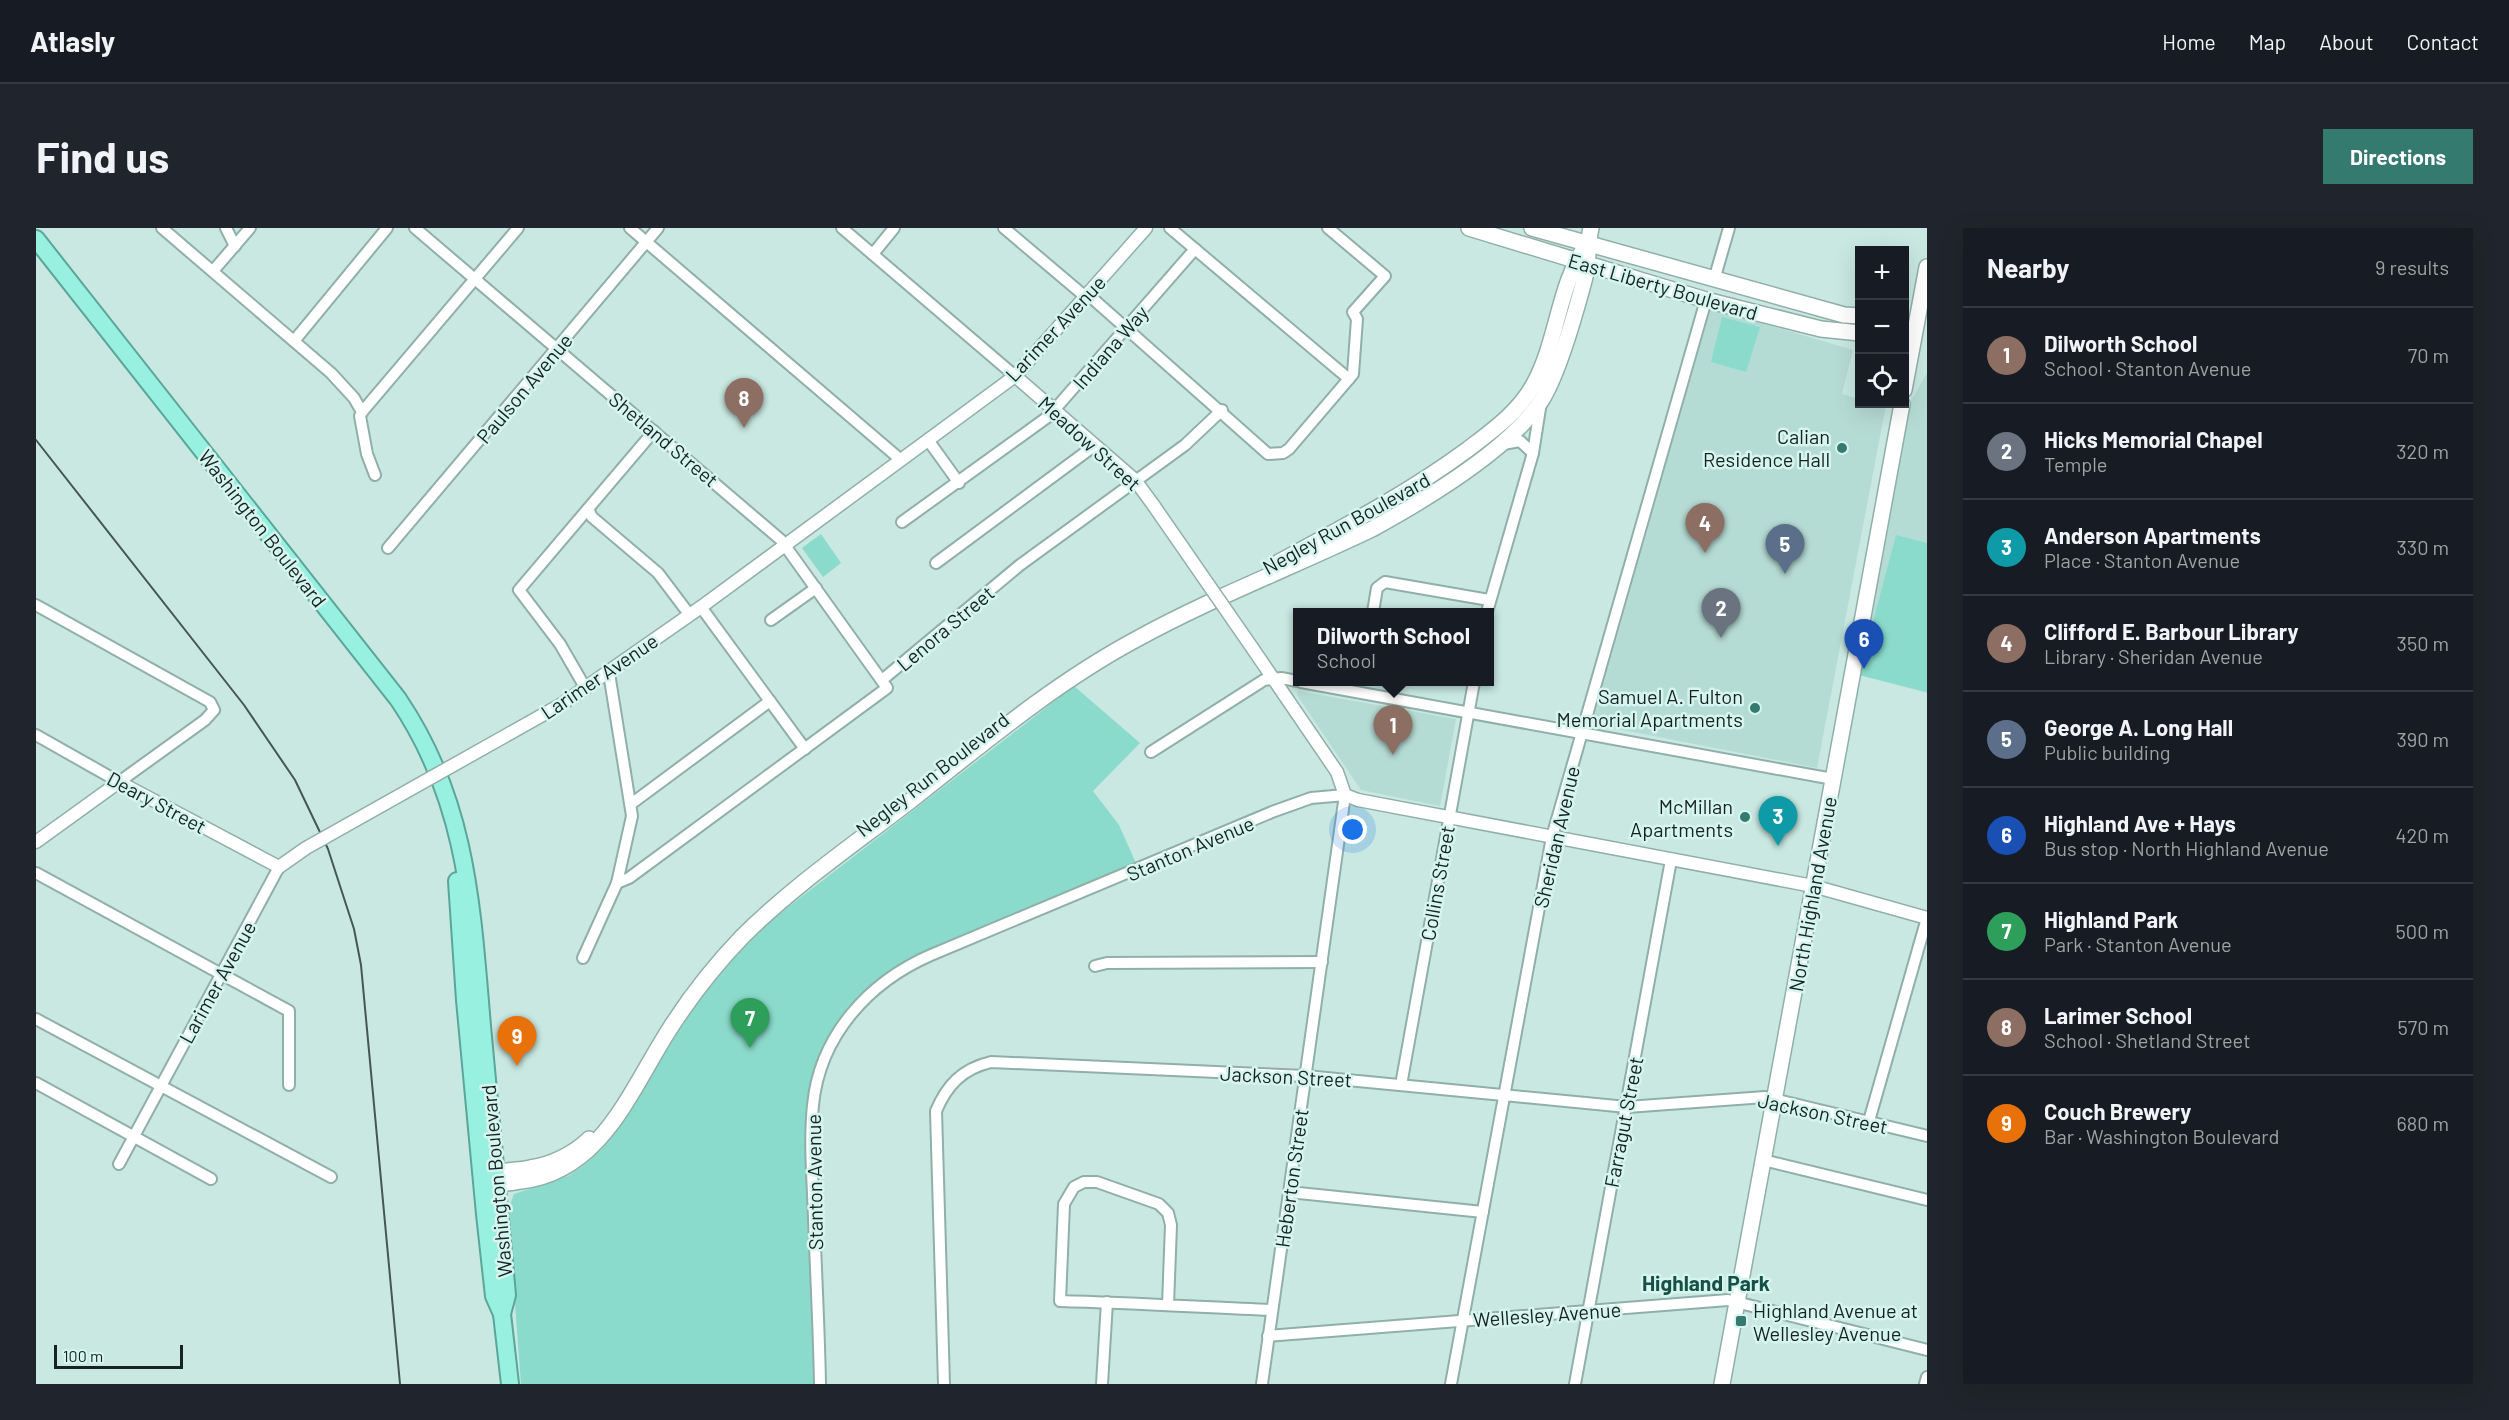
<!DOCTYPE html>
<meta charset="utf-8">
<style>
:root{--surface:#171b24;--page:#20242c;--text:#f1f3f6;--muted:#9ea1a6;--line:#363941;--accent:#357a6f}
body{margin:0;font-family:Barlow,sans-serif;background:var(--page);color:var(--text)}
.controls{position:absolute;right:18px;top:18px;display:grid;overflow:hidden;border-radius:0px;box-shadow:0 6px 24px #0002}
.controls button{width:54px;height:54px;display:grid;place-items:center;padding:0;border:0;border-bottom:2px solid var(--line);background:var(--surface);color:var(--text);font:30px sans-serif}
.scale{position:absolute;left:18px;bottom:15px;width:129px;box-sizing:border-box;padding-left:6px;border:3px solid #172321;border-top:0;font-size:16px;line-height:21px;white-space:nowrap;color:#172321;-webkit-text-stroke:4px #d5f5ee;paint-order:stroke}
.you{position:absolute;left:1317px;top:602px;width:21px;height:21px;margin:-15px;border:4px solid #fff;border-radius:50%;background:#1a73e8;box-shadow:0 0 0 9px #1a73e833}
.badge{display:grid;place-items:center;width:39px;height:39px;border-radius:50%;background:var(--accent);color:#fff;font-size:20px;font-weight:700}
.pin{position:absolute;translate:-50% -50px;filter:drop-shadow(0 2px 3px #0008)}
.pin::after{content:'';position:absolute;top:32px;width:21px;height:18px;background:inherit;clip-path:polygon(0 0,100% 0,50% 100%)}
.popup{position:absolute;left:1257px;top:380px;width:201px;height:78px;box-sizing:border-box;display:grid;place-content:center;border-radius:0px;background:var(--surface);filter:drop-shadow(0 2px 4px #0005);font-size:20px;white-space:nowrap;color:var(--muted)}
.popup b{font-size:22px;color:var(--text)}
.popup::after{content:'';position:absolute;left:50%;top:100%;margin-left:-12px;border:12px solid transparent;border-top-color:var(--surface)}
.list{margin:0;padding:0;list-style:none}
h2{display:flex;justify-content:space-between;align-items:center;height:78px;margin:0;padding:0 24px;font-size:26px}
h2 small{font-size:20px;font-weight:400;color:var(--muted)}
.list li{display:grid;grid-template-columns:39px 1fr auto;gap:18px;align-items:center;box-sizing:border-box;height:96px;padding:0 24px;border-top:2px solid var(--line)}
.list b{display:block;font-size:22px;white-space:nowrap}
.list p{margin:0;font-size:20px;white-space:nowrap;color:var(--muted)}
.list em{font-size:20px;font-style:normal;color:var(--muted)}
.icon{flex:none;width:33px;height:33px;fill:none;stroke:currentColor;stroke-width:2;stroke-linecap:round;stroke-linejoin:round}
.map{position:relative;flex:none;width:1891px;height:1156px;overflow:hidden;border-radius:0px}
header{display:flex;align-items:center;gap:36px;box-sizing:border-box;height:84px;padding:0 30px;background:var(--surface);border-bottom:2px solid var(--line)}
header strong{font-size:28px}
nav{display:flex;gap:33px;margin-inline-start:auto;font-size:21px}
.intro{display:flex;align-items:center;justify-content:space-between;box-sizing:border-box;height:144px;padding:0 36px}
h1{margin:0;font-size:42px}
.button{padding:15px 27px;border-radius:0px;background:var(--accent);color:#fff;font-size:21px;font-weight:700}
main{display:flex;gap:36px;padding:0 36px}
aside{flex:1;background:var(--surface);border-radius:0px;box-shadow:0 6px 24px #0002}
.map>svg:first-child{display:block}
.built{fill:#b5dcd4}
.green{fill:#8adbcb}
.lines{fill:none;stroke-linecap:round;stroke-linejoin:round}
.minor-casing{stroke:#91afa9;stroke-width:14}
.tertiary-casing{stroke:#91afa9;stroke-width:15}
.secondary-casing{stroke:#91afa9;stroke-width:18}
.trunk-casing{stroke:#5aa699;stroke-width:20}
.minor{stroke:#fff;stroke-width:10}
.tertiary{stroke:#fff;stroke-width:12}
.secondary{stroke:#fff;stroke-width:15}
.trunk{stroke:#98f0e0;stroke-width:16}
.rail{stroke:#455653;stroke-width:2}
.tertiary-bridge-casing{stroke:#91afa9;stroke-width:15;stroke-linecap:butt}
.tertiary-bridge{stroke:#fff;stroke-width:12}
.poi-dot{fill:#357a6f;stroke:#d5f5ee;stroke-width:2}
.labels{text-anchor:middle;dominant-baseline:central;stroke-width:5;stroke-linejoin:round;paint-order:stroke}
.street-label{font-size:20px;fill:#172321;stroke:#d5f5ee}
.poi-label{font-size:20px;fill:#172321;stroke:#d5f5ee;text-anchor:end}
.neighbourhood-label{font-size:21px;font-weight:bold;fill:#175047;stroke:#d5f5ee}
</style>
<header>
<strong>Atlasly</strong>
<nav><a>Home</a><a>Map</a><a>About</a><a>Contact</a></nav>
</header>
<div class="intro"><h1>Find us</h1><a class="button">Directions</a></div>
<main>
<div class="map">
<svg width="1891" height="1156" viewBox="0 0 1891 1156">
<rect width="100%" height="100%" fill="#c8e8e1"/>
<!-- built -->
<g class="built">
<polygon points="1675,80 1817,122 1806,166 1823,171 1824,176 1850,177 1781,540 1556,496"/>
<polygon points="1891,145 1891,465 1823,447 1872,178"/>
<polygon points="1262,463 1420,491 1404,578 1325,562 1261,467"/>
</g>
<!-- green -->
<g class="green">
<polygon points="1686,89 1724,99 1710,144 1675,134"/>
<polygon points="785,306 805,335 787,349 766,320"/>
<polygon points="1860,307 1891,315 1891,464 1823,447"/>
<polygon points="1038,458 1104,515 1057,563 1083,597 1103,642 895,727 825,773 787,833 777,876 784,1156 485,1156 472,982 478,966 532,948 547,938 567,920 663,772 698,730 733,694"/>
</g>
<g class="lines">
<defs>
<g id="minor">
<polyline points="126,0 295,145 318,170 326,184 324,188 331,226 339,247"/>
<polyline points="190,0 199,18"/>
<polyline points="379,0 745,312 851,460 593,650 581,655"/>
<polyline points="594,0 865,232"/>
<polyline points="806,0 979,148"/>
<polyline points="968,0 1045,65 1056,70 1232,226 1247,225 1253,221 1317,146 1321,91 1317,84 1349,48 1292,0"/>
<polyline points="1134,0 1313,151"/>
<polyline points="837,26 858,0"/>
<polyline points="177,43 214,0"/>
<polyline points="1678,52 1693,0"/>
<polyline points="258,113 351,0"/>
<polyline points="326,184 482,0"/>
<polyline points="892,212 923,255"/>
<polyline points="1467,216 1484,213 1497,225"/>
<polyline points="552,281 556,289 622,345 653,386"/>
<polyline points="866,294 1013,188 1159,21"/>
<polyline points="352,320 622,0"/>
<polyline points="900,335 1058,218"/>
<polyline points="0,377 174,474 178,482 169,492 83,554 0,507"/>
<polyline points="665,379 769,521"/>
<polyline points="1337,384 1341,360 1349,354 1453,372"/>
<polyline points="1451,384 1497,225 1505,174"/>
<polyline points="735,392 780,360"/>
<polyline points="846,452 984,337 1149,217 1186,182"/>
<polyline points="1265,454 1797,551"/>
<polyline points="550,461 524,416 483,362 618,203"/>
<polyline points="1115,524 1228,452 1245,450 1261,453"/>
<polyline points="595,576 734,473"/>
<polyline points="0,645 253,783 253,857"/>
<polyline points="547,730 581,655 596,588 573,445"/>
<polyline points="1059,738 1071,735 1286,734"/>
<polyline points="0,791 295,949"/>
<polyline points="0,855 175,951"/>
<polyline points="1365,857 1438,454"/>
<polyline points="1833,893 1891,690"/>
<polyline points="1727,932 1891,972"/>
<polyline points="83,936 243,639"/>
<polyline points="1253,964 1447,984"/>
<path d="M1132,1077L1135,997L1132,985L1123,976L1061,954H1048L1038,959L1028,976L1024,1073C1095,1075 1165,1079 1236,1082"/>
<polyline points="1232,1108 1692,1072 1891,1122"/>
<path d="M784,1156C783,1101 780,1046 778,991C777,954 773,915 777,877C784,807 833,754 895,727L1236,584L1275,570L1309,567L1226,1156"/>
<path d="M908,1156L900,883C911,857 926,841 955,834L1270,848L1591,879L1729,869L1891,908"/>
<polyline points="1066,1156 1071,1074"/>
<polyline points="1415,1156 1516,609 1670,72"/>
<polyline points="1539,1156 1635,632"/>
<polyline points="1889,1156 1891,1149"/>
</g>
<g id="tertiary">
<polyline points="979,148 1099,252 1118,278"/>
<polyline points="1217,421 1301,544 1309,567 1322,572 1777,658 1891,690"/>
<polyline points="526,476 665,379 979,148 1110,0"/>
<polyline points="0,614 83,554 243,639 270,620"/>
</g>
<g id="secondary">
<polyline points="1433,0 1670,72 1785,101 1824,105"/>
<polyline points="1496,0 1808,87 1824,88"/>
<polyline points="1868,162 1891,39"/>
<path d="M1243,334C1308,299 1371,266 1431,222C1456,203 1483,184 1498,156C1522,112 1522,57 1551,16"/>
<path d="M448,950C463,942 478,943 494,940C515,937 538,926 553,911"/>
<path d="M451,953C462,957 473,955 485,953C565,944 594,863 633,802C654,769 679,737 706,709C758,657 820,615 878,570C949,514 1019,455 1099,412C1175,370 1257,339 1336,301C1387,273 1473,222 1505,173C1523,145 1540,83 1549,49C1553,33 1551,17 1555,0"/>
<polyline points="1686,1156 1866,176"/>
</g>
<g id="trunk">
<path d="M0,11L362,471C434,577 436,687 447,809C455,895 463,981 471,1067L466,1086"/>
<polyline points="421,653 429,772 449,986 458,1068 466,1086 474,1156"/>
</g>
</defs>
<!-- minor casing -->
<use href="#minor" class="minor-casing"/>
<!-- tertiary casing -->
<use href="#tertiary" class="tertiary-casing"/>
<!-- secondary casing -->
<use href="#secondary" class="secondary-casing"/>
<!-- trunk casing -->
<use href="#trunk" class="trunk-casing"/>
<!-- minor -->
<use href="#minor" class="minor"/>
<!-- tertiary -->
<use href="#tertiary" class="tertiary"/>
<!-- secondary -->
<use href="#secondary" class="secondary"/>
<!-- trunk -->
<use href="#trunk" class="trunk"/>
<!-- rail -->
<polyline class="rail" points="0,212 208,477 259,552 292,621 318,701 325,737 364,1156"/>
<defs>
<g id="tertiary-bridge">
<polyline points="1118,278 1217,421"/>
<polyline points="270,620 526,476"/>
</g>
</defs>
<!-- tertiary-bridge casing -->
<use href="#tertiary-bridge" class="tertiary-bridge-casing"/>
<!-- tertiary-bridge -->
<use href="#tertiary-bridge" class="tertiary-bridge"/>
</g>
<!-- markers -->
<g class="poi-dot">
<circle cx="1806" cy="220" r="6"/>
<circle cx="1719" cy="480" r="6"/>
<circle cx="1709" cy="589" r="6"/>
<rect x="1699" y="1087" width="12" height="12" rx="3"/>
</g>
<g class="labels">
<!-- street labels -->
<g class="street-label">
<text transform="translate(1627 58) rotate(16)">East Liberty Boulevard</text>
<text transform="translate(1019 100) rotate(-47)">Larimer Avenue</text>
<text transform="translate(1074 119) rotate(-49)">Indiana Way</text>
<text transform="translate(488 160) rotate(-50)">Paulson Avenue</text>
<text transform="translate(628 211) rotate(40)">Shetland Street</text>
<text transform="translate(1054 215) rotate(42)">Meadow Street</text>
<text transform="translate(1310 295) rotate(-29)">Negley Run Boulevard</text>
<text transform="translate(227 300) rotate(52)">Washington Boulevard</text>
<text transform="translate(909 400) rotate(-40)">Lenora Street</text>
<text transform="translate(563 448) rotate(-34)">Larimer Avenue</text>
<text transform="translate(896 546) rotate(-38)">Negley Run Boulevard</text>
<text transform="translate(121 574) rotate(28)">Deary Street</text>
<text transform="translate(1520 609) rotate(-77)">Sheridan Avenue</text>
<text transform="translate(1154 620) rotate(-23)">Stanton Avenue</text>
<text transform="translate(1401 655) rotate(-80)">Collins Street</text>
<text transform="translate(1776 666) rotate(-80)">North Highland Avenue</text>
<text transform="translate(181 754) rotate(-61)">Larimer Avenue</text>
<text transform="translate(1250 848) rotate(3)">Jackson Street</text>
<text transform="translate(1787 885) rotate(12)">Jackson Street</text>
<text transform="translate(1587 894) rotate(-79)">Farragut Street</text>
<text transform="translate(1255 950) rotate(-82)">Heberton Street</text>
<text transform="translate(460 953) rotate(-95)">Washington Boulevard</text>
<text transform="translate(778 954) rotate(-91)">Stanton Avenue</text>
<text transform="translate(1511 1086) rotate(-4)">Wellesley Avenue</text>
</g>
<!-- poi labels -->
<g class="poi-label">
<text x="1794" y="208">Calian<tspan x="1794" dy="23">Residence Hall</tspan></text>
<text x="1707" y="468">Samuel A. Fulton<tspan x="1707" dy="23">Memorial Apartments</tspan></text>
<text x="1697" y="578">McMillan<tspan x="1697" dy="23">Apartments</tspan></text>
<text x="1717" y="1082" text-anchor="start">Highland Avenue at<tspan x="1717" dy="23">Wellesley Avenue</tspan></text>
</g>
<!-- neighbourhood labels -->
<g class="neighbourhood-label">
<text x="1670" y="1054">Highland Park</text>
</g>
</g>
</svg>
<div class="controls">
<button>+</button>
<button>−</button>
<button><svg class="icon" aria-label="locate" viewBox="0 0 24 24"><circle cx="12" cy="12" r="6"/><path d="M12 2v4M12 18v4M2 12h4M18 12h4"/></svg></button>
</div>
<div class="scale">100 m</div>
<div class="you"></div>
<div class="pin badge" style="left:1357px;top:527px;background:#8d6e63">1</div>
<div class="popup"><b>Dilworth School</b>School</div>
<div class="pin badge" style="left:1685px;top:410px;background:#6b7280">2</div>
<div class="pin badge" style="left:1742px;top:618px;background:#0f9aa8">3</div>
<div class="pin badge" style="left:1669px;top:325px;background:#8d6e63">4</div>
<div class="pin badge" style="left:1749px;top:346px;background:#5c6f8a">5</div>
<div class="pin badge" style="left:1828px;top:441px;background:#1a4fb4">6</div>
<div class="pin badge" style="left:714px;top:820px;background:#2e9e5b">7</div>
<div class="pin badge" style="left:708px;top:200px;background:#8d6e63">8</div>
<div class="pin badge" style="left:481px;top:838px;background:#e8710a">9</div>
</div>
<aside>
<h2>Nearby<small>9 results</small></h2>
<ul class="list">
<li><span class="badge" style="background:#8d6e63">1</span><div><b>Dilworth School</b><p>School · Stanton Avenue</p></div><em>70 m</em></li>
<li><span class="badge" style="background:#6b7280">2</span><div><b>Hicks Memorial Chapel</b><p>Temple</p></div><em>320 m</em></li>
<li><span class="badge" style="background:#0f9aa8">3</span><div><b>Anderson Apartments</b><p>Place · Stanton Avenue</p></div><em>330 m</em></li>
<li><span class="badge" style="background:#8d6e63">4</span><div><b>Clifford E. Barbour Library</b><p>Library · Sheridan Avenue</p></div><em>350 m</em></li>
<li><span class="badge" style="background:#5c6f8a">5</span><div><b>George A. Long Hall</b><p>Public building</p></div><em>390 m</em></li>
<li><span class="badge" style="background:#1a4fb4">6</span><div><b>Highland Ave + Hays</b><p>Bus stop · North Highland Avenue</p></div><em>420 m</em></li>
<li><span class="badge" style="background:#2e9e5b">7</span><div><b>Highland Park</b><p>Park · Stanton Avenue</p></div><em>500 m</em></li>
<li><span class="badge" style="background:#8d6e63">8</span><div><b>Larimer School</b><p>School · Shetland Street</p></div><em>570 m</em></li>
<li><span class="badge" style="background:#e8710a">9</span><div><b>Couch Brewery</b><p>Bar · Washington Boulevard</p></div><em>680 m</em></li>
</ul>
</aside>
</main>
